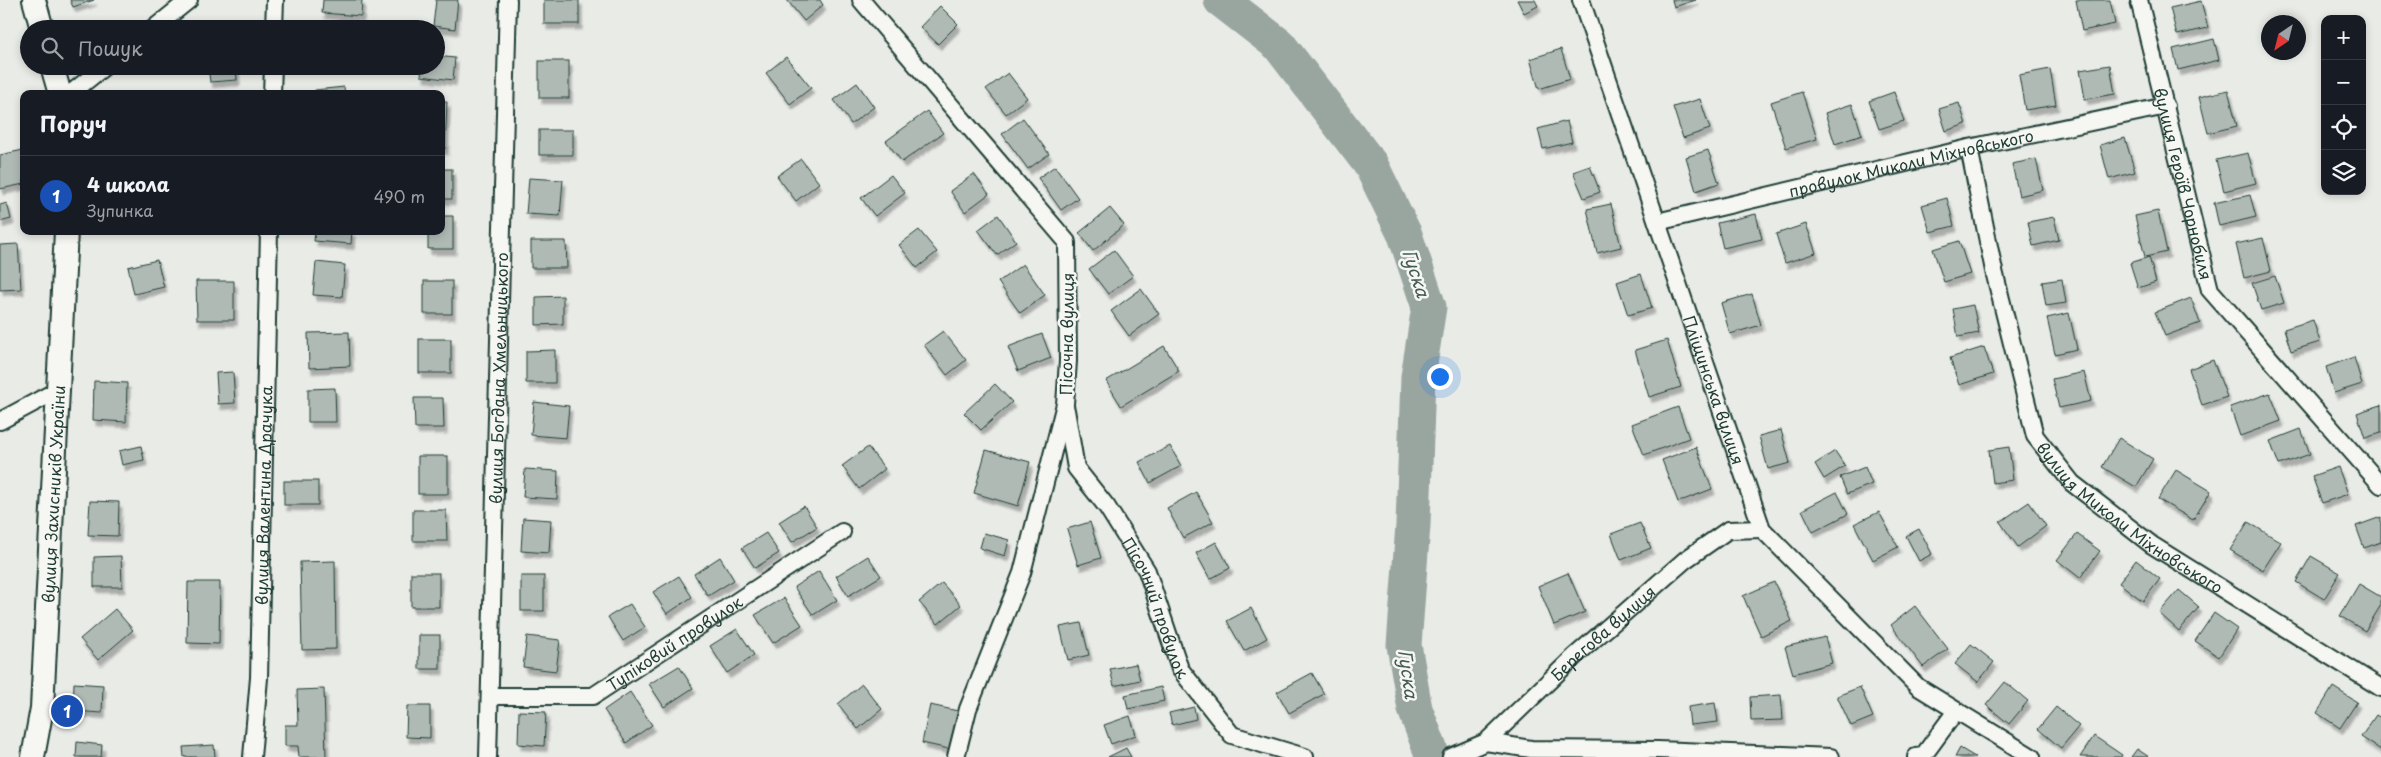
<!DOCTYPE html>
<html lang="uk">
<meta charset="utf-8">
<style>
:root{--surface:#171b24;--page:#242831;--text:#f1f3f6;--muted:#9ea1a6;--line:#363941;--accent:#0b8043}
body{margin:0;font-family:"Playpen Sans",sans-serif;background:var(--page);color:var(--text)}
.controls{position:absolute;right:15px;top:15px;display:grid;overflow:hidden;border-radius:10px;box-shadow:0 2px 8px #0003}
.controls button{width:45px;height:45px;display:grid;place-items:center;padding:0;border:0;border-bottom:1px solid var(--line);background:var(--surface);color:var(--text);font:25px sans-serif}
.compass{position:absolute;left:2261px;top:15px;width:45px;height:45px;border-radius:50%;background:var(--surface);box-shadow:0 2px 8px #0003;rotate:215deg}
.you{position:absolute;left:1439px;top:376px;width:18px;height:18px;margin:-12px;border:4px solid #fff;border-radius:50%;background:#1a73e8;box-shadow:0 0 0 8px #1a73e833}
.badge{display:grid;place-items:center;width:32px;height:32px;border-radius:50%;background:var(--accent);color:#fff;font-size:16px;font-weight:700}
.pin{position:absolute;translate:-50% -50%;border:2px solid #fff;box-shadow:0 1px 5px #0006}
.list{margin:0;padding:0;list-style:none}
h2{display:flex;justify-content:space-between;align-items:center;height:65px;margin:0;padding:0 20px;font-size:21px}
h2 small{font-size:16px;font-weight:400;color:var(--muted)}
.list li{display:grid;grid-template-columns:32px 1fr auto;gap:15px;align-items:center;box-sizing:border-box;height:80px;padding:0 20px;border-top:1px solid var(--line)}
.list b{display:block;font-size:19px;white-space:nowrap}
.list p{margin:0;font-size:16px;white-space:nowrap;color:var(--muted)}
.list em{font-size:16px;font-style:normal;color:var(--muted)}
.icon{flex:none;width:28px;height:28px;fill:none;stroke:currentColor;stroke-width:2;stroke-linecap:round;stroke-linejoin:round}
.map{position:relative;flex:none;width:2381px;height:757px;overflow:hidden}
.search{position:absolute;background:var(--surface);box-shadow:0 2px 8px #0003;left:20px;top:20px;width:425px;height:55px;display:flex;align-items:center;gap:12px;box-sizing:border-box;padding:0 18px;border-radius:28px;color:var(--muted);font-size:19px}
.panel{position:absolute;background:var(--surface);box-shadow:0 2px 8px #0003;left:20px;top:90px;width:425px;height:145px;border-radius:10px}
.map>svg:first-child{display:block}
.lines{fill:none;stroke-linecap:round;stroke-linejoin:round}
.river{stroke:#99a6a0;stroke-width:35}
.building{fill:#b0bab5;stroke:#1f3d34;filter:url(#shadow)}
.minor-casing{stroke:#1f3d34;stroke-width:20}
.secondary-casing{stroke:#1f3d34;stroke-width:26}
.minor{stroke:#f6f6f2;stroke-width:16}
.secondary{stroke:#f6f6f2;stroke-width:22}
.labels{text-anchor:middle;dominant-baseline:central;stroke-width:5;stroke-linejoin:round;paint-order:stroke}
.street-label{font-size:16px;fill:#1f3d34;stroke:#f6f6f2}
.water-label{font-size:18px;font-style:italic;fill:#445c54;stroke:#f6f6f2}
</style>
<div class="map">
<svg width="2381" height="757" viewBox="0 0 2381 757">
<defs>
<filter id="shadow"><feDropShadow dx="3" dy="5.5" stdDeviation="1" flood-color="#0004"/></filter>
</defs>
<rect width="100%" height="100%" fill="#e9ebe7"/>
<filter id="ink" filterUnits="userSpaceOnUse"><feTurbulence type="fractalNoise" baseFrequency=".02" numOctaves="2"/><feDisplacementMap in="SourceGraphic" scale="10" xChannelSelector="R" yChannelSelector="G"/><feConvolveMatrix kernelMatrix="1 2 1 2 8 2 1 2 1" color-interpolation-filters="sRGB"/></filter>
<g filter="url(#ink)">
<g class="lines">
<!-- river -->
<polyline class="river" points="1221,0 1279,45 1371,165 1405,235 1429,307 1418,377 1413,525 1404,645 1415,709 1433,757"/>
</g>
<!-- building -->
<g class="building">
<polygon points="70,0 94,0 73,7"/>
<polygon points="323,0 362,0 361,16 322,13"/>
<polygon points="436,0 458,0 455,29 433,26"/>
<rect x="544" y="0" width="35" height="24"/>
<polygon points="787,0 820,0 823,5 804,21"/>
<polygon points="1517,0 1535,0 1538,6 1524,13"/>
<polygon points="1672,0 1696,0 1674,7"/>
<polygon points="2076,0 2110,0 2115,24 2082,31"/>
<polygon points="2201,1 2208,28 2177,35 2170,8"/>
<polygon points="940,6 958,24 938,44 920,27"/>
<polygon points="2214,39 2219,60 2178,70 2173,49"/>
<polygon points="1561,49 1570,79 1539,89 1530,59"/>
<polygon points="436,56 455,58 453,80 421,76 422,66 436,66"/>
<polygon points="786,57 811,88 790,104 766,73"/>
<rect x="539" y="61" width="30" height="37"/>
<polygon points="2110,65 2115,94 2085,99 2080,70"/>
<polygon points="208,66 236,66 237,80 210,82"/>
<polygon points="2050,69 2056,105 2025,110 2019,75"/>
<polygon points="1008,73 1027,98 1006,114 986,89"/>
<polygon points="857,83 874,107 851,124 834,100"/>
<polygon points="344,87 345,94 315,94 315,90"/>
<polygon points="2228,90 2237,126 2208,133 2199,97"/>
<polygon points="1802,92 1817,139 1786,148 1771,102"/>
<polygon points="1894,92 1904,121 1879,129 1869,101"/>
<polygon points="1700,99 1710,129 1683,138 1673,107"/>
<polygon points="441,102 447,102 445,149 441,149"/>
<polygon points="1959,103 1966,124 1946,131 1939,109"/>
<polygon points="1852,104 1862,135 1835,144 1825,113"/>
<polygon points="927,111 943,133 902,162 886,141"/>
<polygon points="1023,118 1049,154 1028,169 1002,134"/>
<polygon points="1567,121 1572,142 1543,149 1538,129"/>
<rect x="539" y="130" width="34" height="25"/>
<polygon points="2125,138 2135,172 2109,179 2100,145"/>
<polygon points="23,150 24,184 0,189 0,155"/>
<polygon points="1708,150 1719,183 1696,191 1686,157"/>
<polygon points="2248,153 2256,183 2224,191 2216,160"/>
<polygon points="801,159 819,183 796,201 777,176"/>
<polygon points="2036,159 2043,190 2019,196 2012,164"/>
<polygon points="1055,166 1078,198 1061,210 1038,178"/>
<polygon points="1590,166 1600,192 1584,198 1573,172"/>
<rect x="441" y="169" width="11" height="30"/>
<polygon points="974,174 989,194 965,212 950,191"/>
<polygon points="891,175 905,193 875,216 861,198"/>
<polygon points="529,178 563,180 560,216 526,214"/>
<polygon points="2250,195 2256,217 2219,226 2214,203"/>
<polygon points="1947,198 1954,226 1930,232 1922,205"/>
<polygon points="7,203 11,219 0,222 0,205"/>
<polygon points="1611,204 1621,247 1597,253 1587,209"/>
<polygon points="1110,208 1124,225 1093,251 1079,233"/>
<polygon points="2158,211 2167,252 2145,257 2135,216"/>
<polygon points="1756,214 1762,239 1723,248 1717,223"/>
<polygon points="998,215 1016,241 997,255 978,230"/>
<polygon points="441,216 453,216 453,249 428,249 428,231 441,231"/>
<polygon points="2054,217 2059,240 2033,246 2028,222"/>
<polygon points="1806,224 1816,253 1785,263 1776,234"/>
<polygon points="919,230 937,252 917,268 899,245"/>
<polygon points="315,231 352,231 351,244 314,241"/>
<polygon points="2263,238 2271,271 2244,278 2236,244"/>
<polygon points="531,241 566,241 567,268 531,268"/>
<polygon points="1959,241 1970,274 1944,282 1933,249"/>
<polygon points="18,244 21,289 0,290 0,245"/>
<polygon points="1114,250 1133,276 1108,294 1089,269"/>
<polygon points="2149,257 2156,282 2138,288 2130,263"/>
<polygon points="157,260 164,287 134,294 128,267"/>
<polygon points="316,262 345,265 342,297 313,295"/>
<polygon points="1023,264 1045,295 1020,313 998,282"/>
<polygon points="1641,274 1652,308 1628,315 1617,282"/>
<polygon points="2275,276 2284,303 2261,310 2252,283"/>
<polygon points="2062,279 2066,303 2046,306 2042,282"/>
<polygon points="196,281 234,281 234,320 197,320"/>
<rect x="424" y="281" width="28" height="33"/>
<polygon points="1141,289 1159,314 1129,336 1111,311"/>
<polygon points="1752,294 1761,325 1730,334 1721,303"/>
<polygon points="563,296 563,324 536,325 536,297"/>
<polygon points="2191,298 2200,323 2165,336 2155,312"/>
<polygon points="1973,305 1979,333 1958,337 1953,309"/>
<polygon points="2069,313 2077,349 2055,354 2047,318"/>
<polygon points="2313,320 2320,342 2291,351 2284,329"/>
<polygon points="943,331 966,360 947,375 924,345"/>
<polygon points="349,332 350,366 309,368 308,333"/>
<polygon points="1042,334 1051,358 1018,371 1008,347"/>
<rect x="419" y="339" width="32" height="34"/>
<polygon points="1667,340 1681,387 1649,397 1635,350"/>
<polygon points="1164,346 1179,371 1121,406 1106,381"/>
<polygon points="1984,347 1993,374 1959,385 1950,358"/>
<polygon points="555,350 555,383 526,383 526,351"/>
<polygon points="2354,357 2362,384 2334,393 2326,367"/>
<polygon points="2213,360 2227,397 2202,405 2189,369"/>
<polygon points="233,372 235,403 218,404 216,373"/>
<polygon points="2084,372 2091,401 2059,408 2052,379"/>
<polygon points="94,381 127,383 126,422 93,420"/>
<polygon points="995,384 1012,402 981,430 964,413"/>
<polygon points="335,388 336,422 308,422 308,389"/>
<polygon points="2270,393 2281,421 2240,436 2230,407"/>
<polygon points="414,398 443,398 444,428 415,428"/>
<polygon points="534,402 569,406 566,438 531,435"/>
<polygon points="2381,405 2381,433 2365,438 2357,413"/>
<polygon points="1678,407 1689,438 1644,455 1632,424"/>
<polygon points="2301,429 2310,454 2279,465 2270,441"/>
<polygon points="1781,430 1790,463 1768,469 1759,436"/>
<polygon points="2119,438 2153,459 2136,487 2102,467"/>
<polygon points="141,446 144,460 122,465 119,451"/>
<polygon points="1170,446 1181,466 1150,483 1139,462"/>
<polygon points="868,447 885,469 859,489 842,466"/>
<polygon points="1696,447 1712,489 1678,502 1662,460"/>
<polygon points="2009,447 2013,480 1993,483 1989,450"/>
<polygon points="986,450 1030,462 1018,506 974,493"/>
<polygon points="1835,451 1845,466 1824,479 1815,464"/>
<rect x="418" y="456" width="30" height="38"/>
<polygon points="1865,467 1872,484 1847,494 1840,477"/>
<polygon points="2338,467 2348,494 2322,503 2312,476"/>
<polygon points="525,469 558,471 557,499 523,497"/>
<polygon points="2176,470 2211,491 2193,520 2158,499"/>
<rect x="284" y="481" width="34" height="24"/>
<polygon points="1196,492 1213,522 1183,538 1167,508"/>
<polygon points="1837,492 1848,514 1813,532 1802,510"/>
<polygon points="90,501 119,502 118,536 88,535"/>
<polygon points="2029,502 2046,526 2018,547 2000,522"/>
<polygon points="804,506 817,527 792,542 779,522"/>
<polygon points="413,510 446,510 447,541 413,541"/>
<polygon points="1879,512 1898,547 1873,560 1854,524"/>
<polygon points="2381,517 2381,542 2364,548 2356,526"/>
<polygon points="523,518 551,520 549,553 521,551"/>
<polygon points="1090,522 1101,558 1078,565 1067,529"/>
<polygon points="2248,522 2281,542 2263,570 2230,550"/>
<polygon points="1640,523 1651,548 1621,560 1611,534"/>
<polygon points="1919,529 1932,554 1919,561 1906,536"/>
<polygon points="766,533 779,553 755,568 742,548"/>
<polygon points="984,533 1009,540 1005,556 980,548"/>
<polygon points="2077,534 2100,551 2080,578 2057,560"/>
<polygon points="1216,542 1230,568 1210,579 1196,553"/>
<polygon points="121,556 122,587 94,587 94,557"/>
<polygon points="868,556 881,576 848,596 836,576"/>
<polygon points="2311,556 2340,573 2324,599 2296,582"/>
<polygon points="720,557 734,580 708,596 694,574"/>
<polygon points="2136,560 2160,579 2143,601 2119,583"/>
<polygon points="335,561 336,649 302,650 300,562"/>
<polygon points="819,571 837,600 813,615 794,587"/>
<rect x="411" y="573" width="28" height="34"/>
<polygon points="1568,573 1585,612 1554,625 1538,586"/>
<rect x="521" y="576" width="23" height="35"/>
<polygon points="679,576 692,597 667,614 653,592"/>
<polygon points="188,582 220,582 219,644 187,643"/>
<polygon points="1774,582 1792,621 1761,636 1743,596"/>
<polygon points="942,583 961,605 938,624 919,602"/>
<polygon points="2359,584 2381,597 2381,605 2365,631 2340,616"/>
<polygon points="2179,590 2199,607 2179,631 2159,613"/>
<polygon points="784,598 802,625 773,643 755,615"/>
<polygon points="630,604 645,627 623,641 608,617"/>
<polygon points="1915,606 1948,649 1923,667 1891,625"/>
<polygon points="1251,608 1267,638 1244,651 1227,621"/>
<polygon points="115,609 133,630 98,660 80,639"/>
<polygon points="2214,613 2237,629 2219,657 2195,641"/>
<polygon points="1081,623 1089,655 1068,660 1060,627"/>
<polygon points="737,629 754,655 727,673 710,646"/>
<rect x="419" y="635" width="21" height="34"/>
<polygon points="527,636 560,640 556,671 523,667"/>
<polygon points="1825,637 1832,663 1793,674 1785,647"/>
<polygon points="1971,644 1994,662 1978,682 1955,664"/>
<polygon points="1136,664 1140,680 1114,686 1110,669"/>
<polygon points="679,666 693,688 664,707 649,684"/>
<polygon points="1312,673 1324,694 1289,713 1277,692"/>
<polygon points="2005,682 2028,701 2009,724 1986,705"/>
<polygon points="74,683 103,685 102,713 73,711"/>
<polygon points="862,684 882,709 858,729 838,704"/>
<polygon points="1161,687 1164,701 1128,709 1125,695"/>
<polygon points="1860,687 1873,717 1851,726 1837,696"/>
<polygon points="2333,687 2357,702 2340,728 2317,713"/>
<polygon points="324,689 326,757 299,757 298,746 285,746 285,725 298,725 297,690"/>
<polygon points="630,692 652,725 626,743 604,710"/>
<polygon points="1781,695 1783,720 1751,721 1750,697"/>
<polygon points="1715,703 1718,722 1690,725 1688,707"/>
<polygon points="930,705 958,711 949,749 922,743"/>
<polygon points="407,706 430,706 430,738 406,737"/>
<polygon points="1194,707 1196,719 1172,725 1169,713"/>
<polygon points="2056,707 2079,726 2061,748 2038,729"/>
<polygon points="519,711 546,712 544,746 518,744"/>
<polygon points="2376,715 2381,718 2381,750 2361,737"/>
<polygon points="1130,716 1136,735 1111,744 1104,725"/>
<polygon points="2094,736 2122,755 2121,757 2080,757"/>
<polygon points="77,742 102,745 101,757 76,757"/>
<polygon points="214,745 215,757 184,757 183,747"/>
<polygon points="1126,748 1131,757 1108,757"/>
<polygon points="1960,748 1975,757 1955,757"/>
<polygon points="2137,749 2149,757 2131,757"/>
</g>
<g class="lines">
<defs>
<g id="minor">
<polyline points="861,0 1067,242 1068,361 1065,404 1022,573 968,709 956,757"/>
<path id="s1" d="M1581,0L1762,529L1918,687L2032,757"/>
<path id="s2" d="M2139,0L2210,290L2381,485"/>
<polyline points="153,29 189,0"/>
<polyline points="274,29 275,0"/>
<polyline points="70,94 105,66"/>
<polyline points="272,94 273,66"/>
<path id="s3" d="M1969,148L1994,271L2035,436L2072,483L2152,545L2381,688"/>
<path id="s4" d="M1657,222L1969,148L2166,106"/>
<path id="s5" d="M1066,410L1076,468L1107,507L1147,571L1180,669L1232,735L1305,757"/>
<polyline points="0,421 56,391"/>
<path id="s6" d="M490,696H593L842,532"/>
<polyline points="1486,742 1531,749 1658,750 1831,757"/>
<path id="s7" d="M252,757L259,678L269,231"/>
<path id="s8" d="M488,757L508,0"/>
<path id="s9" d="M1451,757L1486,742L1575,656L1685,560L1728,530L1762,529"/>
<polyline points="1916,757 1923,756 1956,711"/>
</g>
<g id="secondary">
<polyline points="34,0 42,29"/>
<polyline points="52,66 60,94"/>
<path id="s10" d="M33,757L42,708L66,231"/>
</g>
</defs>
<!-- minor casing -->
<use href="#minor" class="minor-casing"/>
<!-- secondary casing -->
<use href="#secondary" class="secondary-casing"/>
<!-- minor -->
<use href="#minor" class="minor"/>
<!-- secondary -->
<use href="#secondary" class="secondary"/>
</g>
</g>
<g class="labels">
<!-- street labels -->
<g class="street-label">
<text stroke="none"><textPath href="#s4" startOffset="261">провулок Миколи Міхновського</textPath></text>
<text stroke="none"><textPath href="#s2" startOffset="189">вулиця Героїв Чорнобиля</textPath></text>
<text transform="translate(1066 334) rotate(-89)">Пісочна вулиця</text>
<text stroke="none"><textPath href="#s8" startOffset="379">вулиця Богдана Хмельницького</textPath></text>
<text stroke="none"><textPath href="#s1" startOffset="412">Пліщинська вулиця</textPath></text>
<text stroke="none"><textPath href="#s10" startOffset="264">вулиця Захисників України</textPath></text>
<text stroke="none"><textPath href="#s7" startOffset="262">вулиця Валентина Драчука</textPath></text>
<text stroke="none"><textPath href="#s3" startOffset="422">вулиця Миколи Міхновського</textPath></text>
<text stroke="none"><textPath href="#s5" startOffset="221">Пісочний провулок</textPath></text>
<text stroke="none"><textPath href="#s9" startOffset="198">Берегова вулиця</textPath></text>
<text stroke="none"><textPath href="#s6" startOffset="200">Тупіковий провулок</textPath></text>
</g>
<!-- water labels -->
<g class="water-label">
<text transform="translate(1417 273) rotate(72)">Гуска</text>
<text transform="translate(1409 674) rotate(82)">Гуска</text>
</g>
</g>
</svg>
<div class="controls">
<button>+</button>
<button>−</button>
<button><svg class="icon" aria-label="locate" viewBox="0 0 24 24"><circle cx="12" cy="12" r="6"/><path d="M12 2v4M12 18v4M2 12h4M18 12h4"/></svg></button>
<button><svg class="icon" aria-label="layers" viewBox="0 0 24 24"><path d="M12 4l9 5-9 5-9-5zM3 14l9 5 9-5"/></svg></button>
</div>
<svg class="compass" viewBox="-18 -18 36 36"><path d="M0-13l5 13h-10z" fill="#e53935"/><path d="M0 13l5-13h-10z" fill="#9ea1a6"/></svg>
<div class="you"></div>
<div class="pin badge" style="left:67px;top:711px;background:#1a4fb4">1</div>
<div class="search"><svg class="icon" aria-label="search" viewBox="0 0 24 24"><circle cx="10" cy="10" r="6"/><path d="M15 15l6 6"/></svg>Пошук</div>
<section class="panel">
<h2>Поруч<small></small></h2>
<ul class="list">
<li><span class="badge" style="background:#1a4fb4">1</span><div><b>4 школа</b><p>Зупинка</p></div><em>490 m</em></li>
</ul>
</section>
</div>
